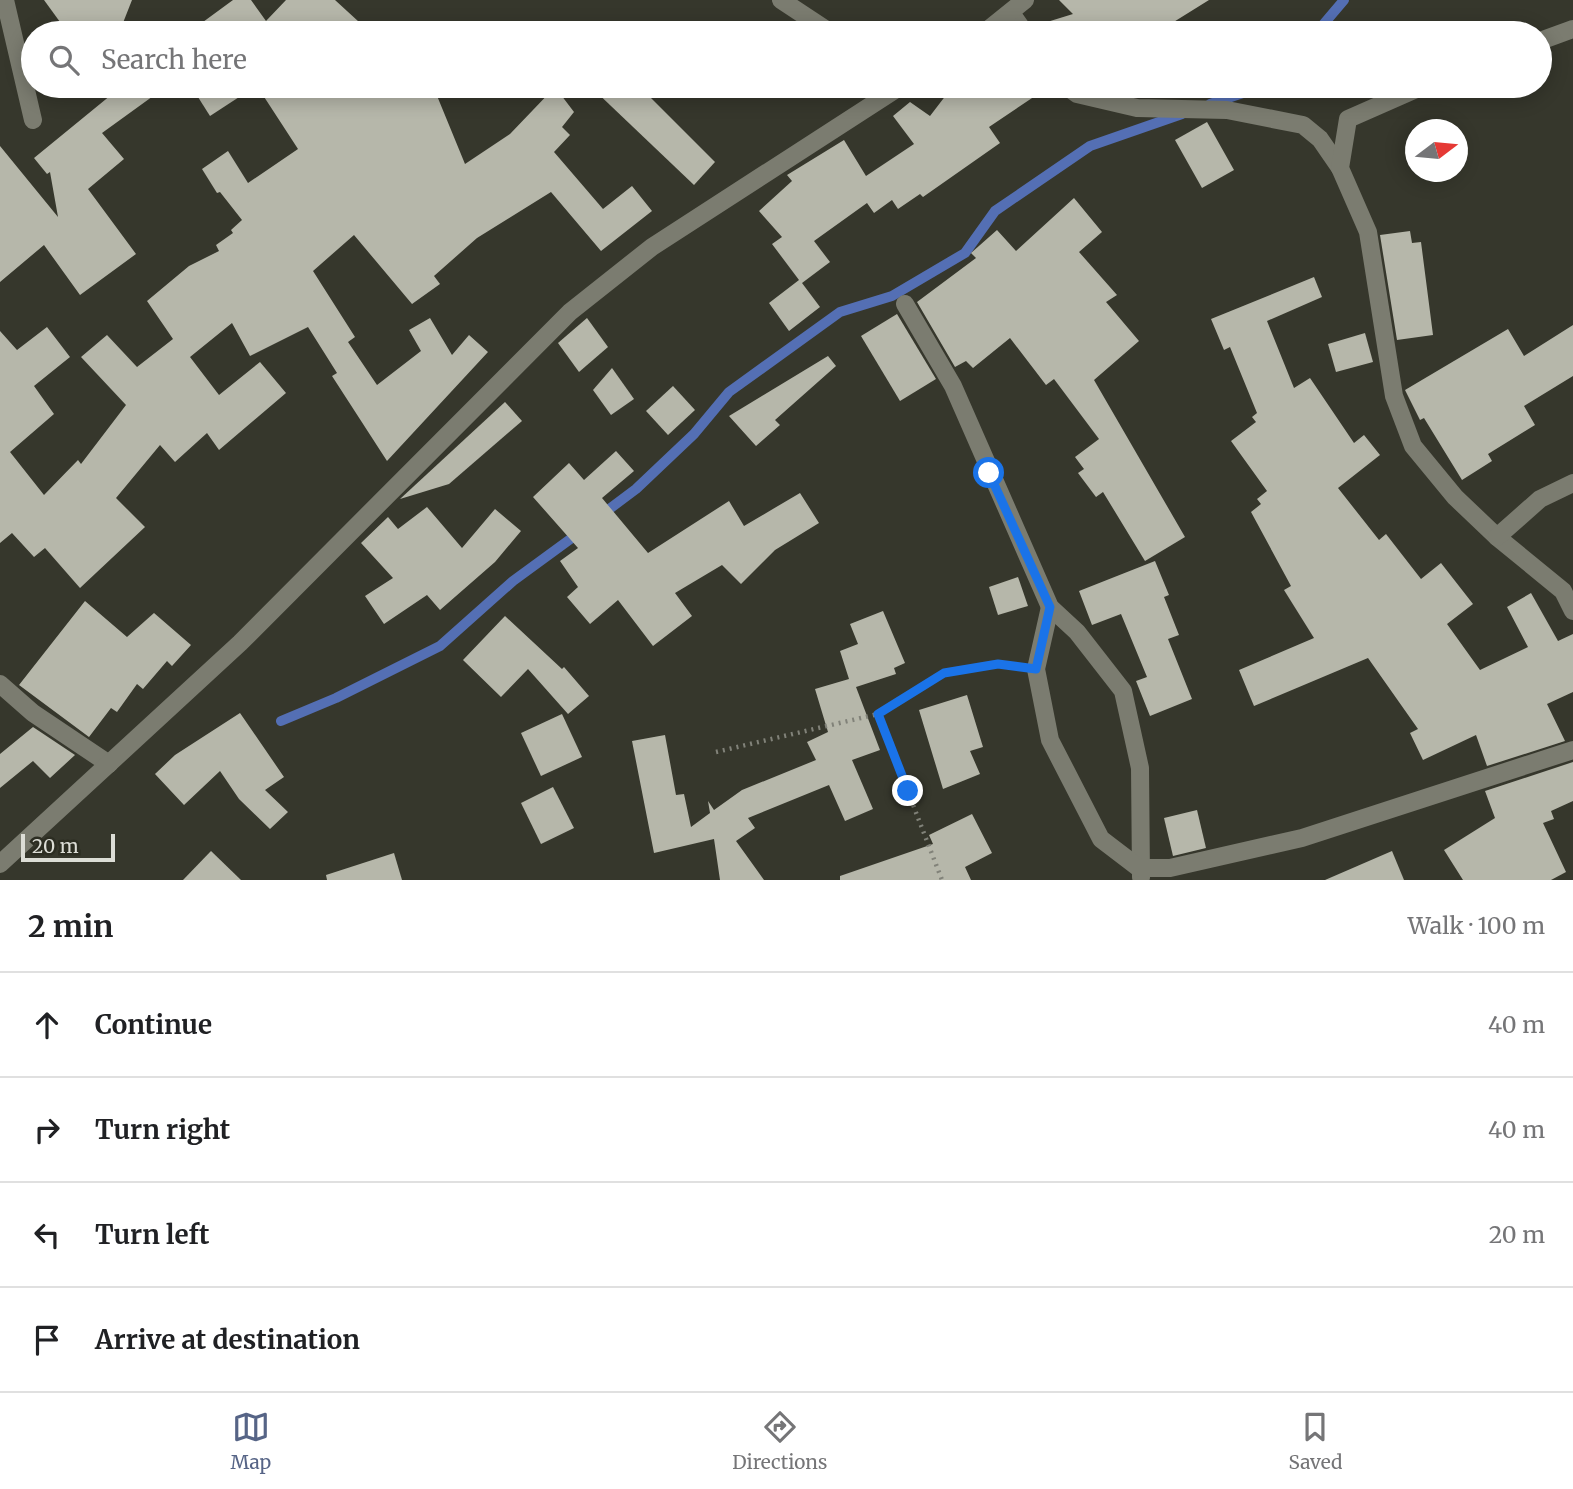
<!DOCTYPE html>
<meta charset="utf-8">
<style>
:root{--surface:#fff;--page:#f6f6f6;--text:#202124;--muted:#757577;--line:#e0e0e0;--accent:#566486}
body{margin:0;font-family:Merriweather,serif;background:var(--page);color:var(--text)}
.compass{position:absolute;left:1405px;top:119px;width:63px;height:63px;border-radius:50%;background:var(--surface);box-shadow:0 4px 18px #0003;rotate:74deg}
.scale{position:absolute;left:21px;bottom:18px;width:94px;box-sizing:border-box;padding-left:7px;border:4px solid #dcddd6;border-top:0;font-size:19px;line-height:24px;white-space:nowrap;color:#dcddd6;-webkit-text-stroke:5px #2c2d22;paint-order:stroke}
.stop{position:absolute;width:21px;height:21px;margin:-16px;border:5px solid #1a73e8;border-radius:50%;background:#fff}
.stop.end{background:#1a73e8;border-color:#fff;box-shadow:0 2px 7px #0008}
.list{margin:0;padding:0;list-style:none}
h2{display:flex;justify-content:space-between;align-items:center;height:91px;margin:0;padding:0 28px;font-size:30px}
h2 small{font-size:23px;font-weight:400;color:var(--muted)}
.list li{display:grid;grid-template-columns:46px 1fr auto;gap:21px;align-items:center;box-sizing:border-box;height:105px;padding:0 28px;border-top:2px solid var(--line)}
.list b{display:block;font-size:26px;white-space:nowrap}
.list em{font-size:23px;font-style:normal;color:var(--muted)}
.icon{flex:none;width:38px;height:38px;fill:none;stroke:currentColor;stroke-width:2;stroke-linecap:round;stroke-linejoin:round}
.map{position:relative;flex:none;width:1573px;height:880px;overflow:hidden}
.search{position:absolute;background:var(--surface);box-shadow:0 4px 18px #0003;left:21px;right:21px;top:21px;height:77px;display:flex;align-items:center;gap:18px;box-sizing:border-box;padding:0 24px;border-radius:38px;color:var(--muted);font-size:26px}
.sheet{height:511px;background:var(--surface)}
nav{display:flex;justify-content:space-around;align-items:center;box-sizing:border-box;height:98px;border-top:2px solid var(--line);background:var(--surface);font-size:19px;color:var(--muted)}
nav a{display:grid;justify-items:center;gap:4px}
nav .on{color:var(--accent)}
.map>svg:first-child{display:block}
.lines{fill:none;stroke-linecap:round;stroke-linejoin:round}
.stream{stroke:#546fb4;stroke-width:10}
.building{fill:#b6b7aa}
.path{stroke:#818279;stroke-width:4.5;stroke-dasharray:2 5;stroke-linecap:butt}
.minor{stroke:#7b7c70;stroke-width:18}
.route{stroke:#1a73e8;stroke-width:9}
</style>
<div class="map">
<svg width="1573" height="880" viewBox="0 0 1573 880">
<rect width="100%" height="100%" fill="#36372c"/>
<g class="lines">
<!-- stream -->
<g class="stream">
<polyline points="1316,33 1344,0"/>
<polyline points="1210,104 1264,86"/>
<polyline points="600,516 636,489 694,434 729,392 840,312 892,296 965,253 995,211 1090,146 1182,114"/>
<polyline points="281,721 336,698 440,646 513,581 580,532"/>
</g>
</g>
<!-- building -->
<g class="building">
<polygon points="44,0 132,0 119,33 68,33"/>
<polygon points="233,0 251,0 266,21 286,0 335,0 371,33 188,33"/>
<polygon points="1059,0 1209,0 1156,33 1036,33 1034,26 1073,14"/>
<polygon points="122,86 167,86 102,133 124,159 88,189 136,254 80,295 44,245 0,282 0,146 58,217 50,172 47,174 34,158"/>
<polygon points="191,86 256,86 210,116"/>
<polygon points="257,86 433,86 465,164 510,134 555,87 574,112 562,127 570,135 554,152 603,209 632,186 652,211 601,251 551,192 477,238 434,276 440,284 412,304 354,235 313,271 355,337 348,342 377,385 421,351 409,330 430,318 452,355 469,335 488,352 387,461 332,376 337,373 308,327 250,356 232,323 190,357 219,395 260,362 286,393 219,450 207,433 175,462 160,445 116,498 145,527 80,588 45,548 34,557 12,533 0,543 0,331 17,350 47,327 70,357 34,386 54,414 10,452 44,495 78,460 81,464 126,405 81,357 107,335 137,367 173,339 147,301 189,266 219,251 216,245 233,233 231,230 242,220 220,192 217,193 202,169 228,151 248,183 298,149"/>
<polygon points="590,86 639,86 715,162 694,185"/>
<polygon points="953,86 1050,86 989,127 1000,143 923,197 920,194 898,209 892,200 874,213 867,203 814,241 830,262 802,283 820,307 789,331 769,303 799,280 772,244 782,237 759,211 792,181 787,175 844,140 866,176 914,144 893,116 910,102 930,116"/>
<polygon points="1207,122 1234,170 1202,188 1175,140"/>
<polygon points="1074,198 1102,232 1079,252 1117,295 1106,302 1139,341 1094,380 1185,537 1145,561 1103,492 1096,497 1078,473 1084,469 1075,457 1099,439 1054,379 1046,385 1010,338 973,368 966,361 955,367 917,302 976,258 971,253 997,230 1016,251"/>
<polygon points="1410,231 1412,243 1421,242 1433,335 1397,340 1380,235"/>
<polygon points="1314,277 1322,297 1267,321 1294,388 1310,378 1354,443 1364,435 1380,455 1338,488 1379,540 1386,534 1421,579 1441,563 1473,604 1447,624 1480,670 1528,647 1507,607 1531,593 1558,641 1573,634 1573,692 1547,704 1565,741 1487,766 1476,735 1423,760 1410,733 1418,729 1368,658 1254,706 1239,670 1314,638 1284,590 1291,586 1251,512 1261,504 1257,499 1267,491 1231,441 1256,422 1252,417 1257,413 1230,347 1224,350 1211,319"/>
<polygon points="897,314 936,379 900,401 861,336"/>
<polygon points="587,318 608,347 579,372 558,343"/>
<polygon points="1573,325 1573,376 1524,406 1535,425 1488,454 1492,461 1462,480 1424,418 1420,420 1405,390 1508,329 1524,356"/>
<polygon points="1365,333 1373,362 1336,372 1328,344"/>
<polygon points="828,356 836,366 775,420 780,425 756,446 729,416"/>
<polygon points="612,368 634,399 611,415 593,390"/>
<polygon points="673,386 695,410 668,435 646,411"/>
<polygon points="505,402 522,421 449,484 400,499"/>
<polygon points="616,451 634,471 602,498 648,553 729,501 744,526 800,493 819,523 775,550 741,584 722,565 675,593 692,616 653,646 618,600 590,624 567,597 578,587 560,561 578,548 533,497 569,463 584,480"/>
<polygon points="427,507 462,548 495,509 521,531 495,562 440,610 427,595 384,624 365,596 393,578 361,543 388,517 398,529"/>
<polygon points="1155,561 1169,595 1164,597 1179,635 1168,639 1192,699 1150,716 1136,681 1147,677 1121,614 1092,625 1079,591"/>
<polygon points="1018,577 1028,606 998,615 989,587"/>
<polygon points="85,601 127,637 154,613 191,645 172,666 167,661 143,689 137,684 117,712 111,708 89,737 19,685"/>
<polygon points="883,611 905,663 894,668 896,674 856,687 880,750 852,760 873,809 845,821 829,785 748,818 755,828 736,841 764,880 720,880 714,839 654,853 632,741 665,735 676,795 684,794 691,827 710,813 708,801 714,810 742,790 816,760 807,742 828,732 815,689 849,679 840,651 858,644 850,624"/>
<polygon points="505,616 562,669 564,667 589,696 568,714 528,669 501,697 463,660"/>
<polygon points="967,695 983,747 970,751 980,774 943,789 919,710"/>
<polygon points="240,713 284,777 265,790 288,812 270,829 239,799 220,771 184,805 155,774 175,755"/>
<polygon points="562,714 582,757 541,776 521,733"/>
<polygon points="33,727 75,755 50,778 33,761 0,788 0,754"/>
<polygon points="1573,762 1573,801 1551,811 1554,819 1543,823 1566,872 1551,880 1463,880 1444,850 1495,818 1485,791"/>
<polygon points="553,787 574,828 541,844 521,803"/>
<polygon points="1197,810 1206,848 1173,856 1164,818"/>
<polygon points="972,814 992,853 965,867 971,880 840,880 840,876 933,844 929,835"/>
<polygon points="211,851 241,880 183,880"/>
<polygon points="1392,851 1404,880 1325,880"/>
<polygon points="394,853 402,880 327,880 326,875"/>
</g>
<g class="lines">
<!-- path -->
<g class="path">
<polyline points="878,714 942,880"/>
<polyline points="716,752 878,714 944,673 998,664 1014,666"/>
</g>
<!-- minor -->
<g class="minor">
<polyline points="5,0 33,120"/>
<polyline points="781,0 831,33"/>
<polyline points="1011,13 1025,33"/>
<polyline points="984,33 1025,0"/>
<polyline points="1540,41 1573,29"/>
<polyline points="1066,86 1077,94 1137,108 1227,110 1303,125 1320,139 1340,168"/>
<polyline points="1423,86 1348,119 1340,168 1368,232 1394,396 1413,446 1455,497 1497,537 1563,591 1573,611"/>
<polyline points="905,304 953,386 1050,607 1077,632 1123,691 1140,768 1141,877"/>
<polyline points="1497,537 1540,499 1573,483"/>
<polyline points="1050,607 1036,669 1050,740 1101,839 1139,868 1170,868 1302,838 1573,750"/>
<polyline points="0,684 33,713 109,764"/>
<polyline points="0,864 240,643 570,312 652,247 901,86"/>
</g>
</g>
<g class="lines">
<!-- route -->
<polyline class="route" points="908,791 878,714 944,673 998,664 1036,669 1050,607 989,473"/>
</g>
</svg>
<svg class="compass" viewBox="-18 -18 36 36"><path d="M0-13l5 13h-10z" fill="#e53935"/><path d="M0 13l5-13h-10z" fill="#757577"/></svg>
<div class="scale">20 m</div>
<div class="stop" style="left:989px;top:473px"></div>
<div class="stop end" style="left:908px;top:791px"></div>
<div class="search"><svg class="icon" aria-label="search" viewBox="0 0 24 24"><circle cx="10" cy="10" r="6"/><path d="M15 15l6 6"/></svg>Search here</div>
</div>
<section class="sheet">
<h2>2 min<small>Walk · 100 m</small></h2>
<ul class="list">
<li><svg class="icon" aria-label="ahead" viewBox="0 0 24 24"><path d="M12 20V5M6 11l6-6 6 6"/></svg><div><b>Continue</b></div><em>40 m</em></li>
<li><svg class="icon" aria-label="right" viewBox="0 0 24 24"><path d="M7 20v-9h11M14 6l5 5-5 5"/></svg><div><b>Turn right</b></div><em>40 m</em></li>
<li><svg class="icon" aria-label="left" viewBox="0 0 24 24"><path d="M17 20v-9H6M10 6l-5 5 5 5"/></svg><div><b>Turn left</b></div><em>20 m</em></li>
<li><svg class="icon" aria-label="arrive" viewBox="0 0 24 24"><path d="M6 21V4h12l-3 4 3 4H6"/></svg><div><b>Arrive at destination</b></div></li>
</ul>
</section>
<nav>
<a class="on"><svg class="icon" aria-label="map" viewBox="0 0 24 24"><path d="M3 6l6-2 6 2 6-2v14l-6 2-6-2-6 2zM9 4v14M15 6v14"/></svg>Map</a>
<a><svg class="icon" aria-label="directions" viewBox="0 0 24 24"><path d="M12 3l9 9-9 9-9-9zM9 14v-3h6M13 9l2 2-2 2"/></svg>Directions</a>
<a><svg class="icon" aria-label="saved" viewBox="0 0 24 24"><path d="M7 4h10v16l-5-4-5 4z"/></svg>Saved</a>
</nav>
